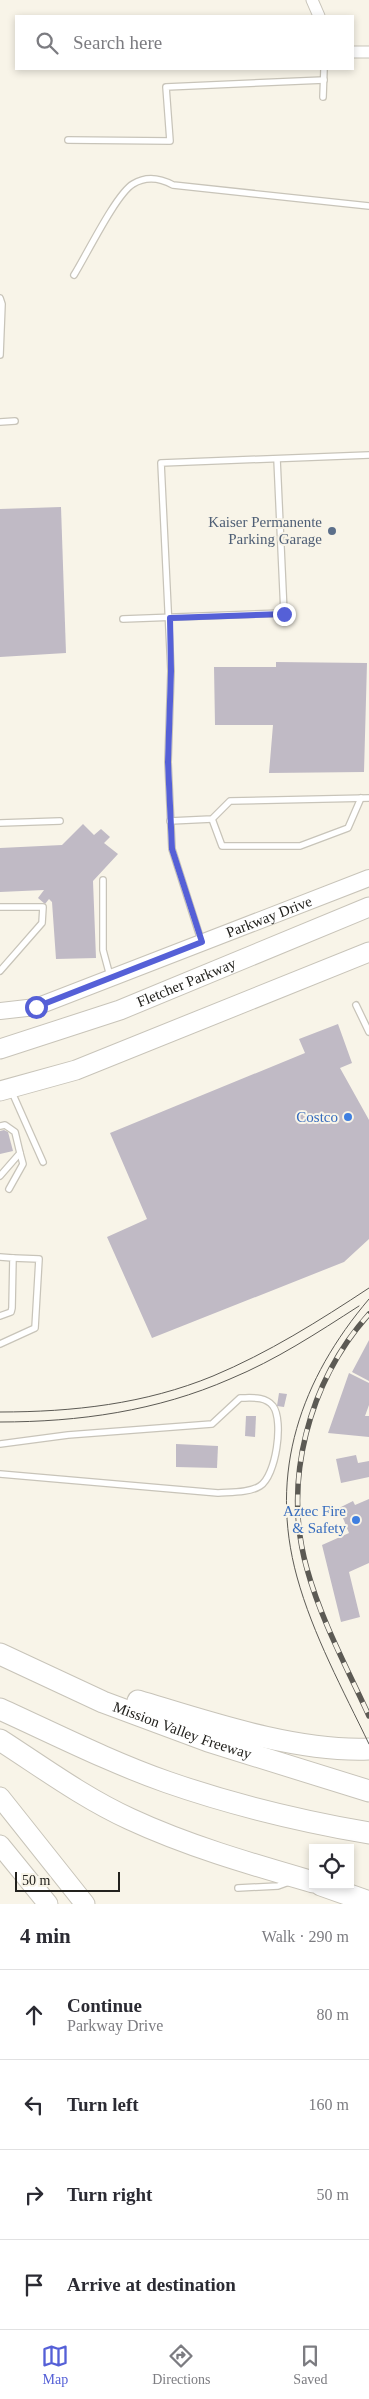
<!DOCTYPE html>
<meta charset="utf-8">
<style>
:root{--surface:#fff;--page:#f2f2f3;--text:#2b2b33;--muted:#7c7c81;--line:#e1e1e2;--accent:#5560d7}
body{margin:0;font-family:Georgia,serif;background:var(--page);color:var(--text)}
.controls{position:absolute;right:15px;bottom:15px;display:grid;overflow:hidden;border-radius:0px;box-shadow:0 2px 8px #0003}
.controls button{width:45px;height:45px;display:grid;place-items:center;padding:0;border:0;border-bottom:1px solid var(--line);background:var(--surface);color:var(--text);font:25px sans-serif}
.scale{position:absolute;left:15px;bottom:12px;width:105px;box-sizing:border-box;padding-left:5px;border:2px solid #22211d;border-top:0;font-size:14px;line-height:18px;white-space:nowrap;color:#22211d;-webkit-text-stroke:4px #f8f4e8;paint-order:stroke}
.stop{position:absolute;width:15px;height:15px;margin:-11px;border:4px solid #5560d7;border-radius:50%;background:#fff}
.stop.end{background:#5560d7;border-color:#fff;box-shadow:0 1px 5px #0008}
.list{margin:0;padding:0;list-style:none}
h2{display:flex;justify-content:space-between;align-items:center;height:65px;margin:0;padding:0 20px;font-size:21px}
h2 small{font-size:16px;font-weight:400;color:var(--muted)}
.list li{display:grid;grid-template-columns:32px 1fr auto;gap:15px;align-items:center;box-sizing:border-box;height:90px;padding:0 20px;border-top:1px solid var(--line)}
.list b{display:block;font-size:19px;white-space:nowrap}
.list p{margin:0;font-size:16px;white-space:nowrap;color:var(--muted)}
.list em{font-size:16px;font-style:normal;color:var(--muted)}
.icon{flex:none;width:28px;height:28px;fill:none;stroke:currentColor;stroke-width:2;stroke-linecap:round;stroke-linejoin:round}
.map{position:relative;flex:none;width:369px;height:1904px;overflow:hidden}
.search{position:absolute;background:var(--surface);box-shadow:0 2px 8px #0003;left:15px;right:15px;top:15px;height:55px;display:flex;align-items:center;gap:12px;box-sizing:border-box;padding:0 18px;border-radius:0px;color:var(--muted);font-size:19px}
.sheet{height:425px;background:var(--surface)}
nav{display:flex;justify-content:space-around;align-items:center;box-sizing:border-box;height:70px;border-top:1px solid var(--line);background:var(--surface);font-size:14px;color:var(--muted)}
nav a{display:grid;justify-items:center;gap:2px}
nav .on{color:var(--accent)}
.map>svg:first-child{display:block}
.building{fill:#c0bac5}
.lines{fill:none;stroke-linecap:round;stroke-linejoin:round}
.lane-casing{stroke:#c8c4b9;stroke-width:8}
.street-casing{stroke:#c8c4b9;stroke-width:13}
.secondary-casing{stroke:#c8c4b9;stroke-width:18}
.primary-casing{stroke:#c8c4b9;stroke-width:21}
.highway-casing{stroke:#c8c4b9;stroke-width:23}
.lane{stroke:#fff;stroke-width:5.5}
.street{stroke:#fff;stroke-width:11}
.secondary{stroke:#fff;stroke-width:16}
.primary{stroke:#fff;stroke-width:19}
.highway{stroke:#fff;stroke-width:21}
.tram{stroke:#5c5a54;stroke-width:1}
.rail-casing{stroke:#5c5a54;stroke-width:5.5}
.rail{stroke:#f8f4e8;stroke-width:4;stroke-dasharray:11;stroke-linecap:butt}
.route{stroke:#5560d7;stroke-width:6}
.service-dot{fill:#5c6f8a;stroke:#f8f4e8;stroke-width:2}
.shop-dot{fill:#3f7fe0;stroke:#f8f4e8;stroke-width:2}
.labels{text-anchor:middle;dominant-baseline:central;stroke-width:4;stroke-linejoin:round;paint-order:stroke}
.service-label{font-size:15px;fill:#4e5e75;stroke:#f8f4e8;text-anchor:end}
.street-label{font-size:15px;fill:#22211d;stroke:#f8f4e8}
.shop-label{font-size:15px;fill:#366cbe;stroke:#f8f4e8;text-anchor:end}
</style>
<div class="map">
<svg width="369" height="1904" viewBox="0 0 369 1904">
<rect width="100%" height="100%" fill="#f8f4e8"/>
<!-- building -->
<g class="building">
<polygon points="61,507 66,653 0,657 0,509"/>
<polygon points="276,662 367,663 364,772 269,773 273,725 215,725 214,667 276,667"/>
<polygon points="83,824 94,835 101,829 110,837 104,843 118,854 93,881 96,958 56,959 52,902 49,899 45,904 38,898 44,890 0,892 0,848 62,845"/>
<polygon points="338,1024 352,1063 340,1068 369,1120 369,1239 344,1262 152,1338 107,1237 147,1219 110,1133 305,1053 299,1039"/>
<polygon points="4,1130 8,1132 13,1151 0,1154 0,1131"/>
<polygon points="369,1340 369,1381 352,1372"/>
<polygon points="349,1373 369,1383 369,1405 365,1416 369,1416 369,1437 328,1433"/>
<polygon points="279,1393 287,1394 284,1407 277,1406"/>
<polygon points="246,1416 256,1416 255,1437 245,1436"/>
<polygon points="176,1444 218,1446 217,1468 176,1467"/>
<polygon points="356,1455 358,1463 369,1461 369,1477 341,1483 336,1459"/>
<polygon points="369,1499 369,1563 349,1572 360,1617 341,1622 322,1545 349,1533 339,1508 353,1501 355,1505"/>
</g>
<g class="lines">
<defs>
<g id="lane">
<polyline points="323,97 324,69"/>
<polyline points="68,140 170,141 166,87 324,80"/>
<path d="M74,275C86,256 116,194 133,184C146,176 160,178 173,185L369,206"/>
<polyline points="0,298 2,304 0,355"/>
<polyline points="0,422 15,421"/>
<polyline points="123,619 284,613 277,459"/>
<polyline points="212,819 222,846 300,846 348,828 361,798"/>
<polyline points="170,821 212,819 230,801 369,798"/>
<polyline points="0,823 60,821"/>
<polyline points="103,880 103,950 110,976"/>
<polyline points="0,907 43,907 42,923 0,971"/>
<polyline points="201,940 172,849 168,762 171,671 161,463 369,455"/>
<polyline points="356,1005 369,1032"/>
<polyline points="11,1090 43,1162"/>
<polyline points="0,1126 5,1125 15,1132 20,1153 0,1176"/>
<polyline points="9,1189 23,1164 20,1153"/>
<polyline points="0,1257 13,1258 12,1308 11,1312 0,1316"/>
<polyline points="0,1344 35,1328 39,1259 13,1258"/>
<path d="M0,1444L68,1435L212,1424L240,1398C252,1398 265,1396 273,1406C284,1421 276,1476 260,1486C249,1493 230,1492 218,1493L0,1474"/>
<polyline points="238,1888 278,1886 289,1882"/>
</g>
<g id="street">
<polyline points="312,0 319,16"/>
<polyline points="353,52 369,52"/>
</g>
<g id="secondary">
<path id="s1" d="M0,1011L36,1007L369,878"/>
</g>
<g id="primary">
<path id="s2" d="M0,1049L120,1010L369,907"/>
<polyline points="0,1091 76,1070 369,952"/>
<polyline points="0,1797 85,1904"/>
<polyline points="0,1845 48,1904"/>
</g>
<g id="highway">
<path id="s3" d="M0,1654L103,1702L208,1741L369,1791"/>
<path d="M138,1701C208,1722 295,1752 369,1749"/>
<path d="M0,1709C55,1734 110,1762 167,1782C233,1805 300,1821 369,1833"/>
<path d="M0,1740C42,1767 84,1798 130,1819C188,1846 251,1864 313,1882"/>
<polyline points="321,1885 369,1902"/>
</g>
</defs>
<!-- lane casing -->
<use href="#lane" class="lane-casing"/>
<!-- street casing -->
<use href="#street" class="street-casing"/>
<!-- secondary casing -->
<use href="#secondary" class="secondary-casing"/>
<!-- primary casing -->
<use href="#primary" class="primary-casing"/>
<!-- highway casing -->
<use href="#highway" class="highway-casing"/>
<!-- lane -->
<use href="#lane" class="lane"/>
<!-- street -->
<use href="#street" class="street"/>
<!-- secondary -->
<use href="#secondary" class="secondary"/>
<!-- primary -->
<use href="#primary" class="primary"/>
<!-- highway -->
<use href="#highway" class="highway"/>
<!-- tram -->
<g class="tram">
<path d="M369,1299C301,1379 268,1472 297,1577C313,1635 343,1690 369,1744"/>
<path d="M0,1412C73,1412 145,1404 213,1376C268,1353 319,1321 369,1288"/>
<path d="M0,1422C79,1422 157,1411 230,1379C276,1360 317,1333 359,1306"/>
</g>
<defs>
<path id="rail" d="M369,1314C309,1381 282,1481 307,1569C321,1620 347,1668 369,1716"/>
</defs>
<!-- rail casing -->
<use href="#rail" class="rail-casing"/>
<!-- rail -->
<use href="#rail" class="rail"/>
</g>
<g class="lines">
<!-- route -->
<polyline class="route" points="36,1007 202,942 172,849 168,762 171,671 170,618 284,614"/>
</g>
<!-- markers -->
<circle class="service-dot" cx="332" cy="531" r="5"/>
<g class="shop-dot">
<circle cx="348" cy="1117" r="5"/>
<circle cx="356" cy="1520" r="5"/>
</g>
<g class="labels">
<!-- service labels -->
<g class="service-label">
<text x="322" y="522">Kaiser Permanente<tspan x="322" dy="17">Parking Garage</tspan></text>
</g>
<!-- street labels -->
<g class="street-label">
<text stroke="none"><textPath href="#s1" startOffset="286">Parkway Drive</textPath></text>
<text stroke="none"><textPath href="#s2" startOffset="198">Fletcher Parkway</textPath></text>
<text stroke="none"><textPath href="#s3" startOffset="198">Mission Valley Freeway</textPath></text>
</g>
<!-- shop labels -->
<g class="shop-label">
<text x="338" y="1117">Costco</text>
<text x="346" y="1511">Aztec Fire<tspan x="346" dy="17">&amp; Safety</tspan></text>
</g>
</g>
</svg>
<div class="controls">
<button><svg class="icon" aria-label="locate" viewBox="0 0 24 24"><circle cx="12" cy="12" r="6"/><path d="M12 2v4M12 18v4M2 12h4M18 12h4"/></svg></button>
</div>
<div class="scale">50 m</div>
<div class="stop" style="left:36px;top:1007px"></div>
<div class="stop end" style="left:284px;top:614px"></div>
<div class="search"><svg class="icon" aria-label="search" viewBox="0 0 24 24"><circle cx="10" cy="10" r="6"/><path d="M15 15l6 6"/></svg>Search here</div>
</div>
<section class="sheet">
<h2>4 min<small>Walk · 290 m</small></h2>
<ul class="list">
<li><svg class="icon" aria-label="ahead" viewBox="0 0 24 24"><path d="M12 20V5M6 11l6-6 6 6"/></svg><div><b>Continue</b><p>Parkway Drive</p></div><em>80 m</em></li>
<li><svg class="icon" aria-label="left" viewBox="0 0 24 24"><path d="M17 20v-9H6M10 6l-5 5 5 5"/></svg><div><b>Turn left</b></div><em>160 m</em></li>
<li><svg class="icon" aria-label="right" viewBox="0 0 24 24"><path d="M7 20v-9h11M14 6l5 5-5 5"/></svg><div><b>Turn right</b></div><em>50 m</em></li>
<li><svg class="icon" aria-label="arrive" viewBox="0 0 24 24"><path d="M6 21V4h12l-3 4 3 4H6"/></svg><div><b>Arrive at destination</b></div></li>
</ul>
</section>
<nav>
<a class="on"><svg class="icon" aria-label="map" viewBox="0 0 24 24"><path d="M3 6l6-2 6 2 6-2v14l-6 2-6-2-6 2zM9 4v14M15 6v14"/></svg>Map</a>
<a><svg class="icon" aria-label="directions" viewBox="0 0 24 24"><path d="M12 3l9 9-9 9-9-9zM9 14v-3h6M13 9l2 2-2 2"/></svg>Directions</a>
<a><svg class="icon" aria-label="saved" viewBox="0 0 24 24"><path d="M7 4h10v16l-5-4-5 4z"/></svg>Saved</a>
</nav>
